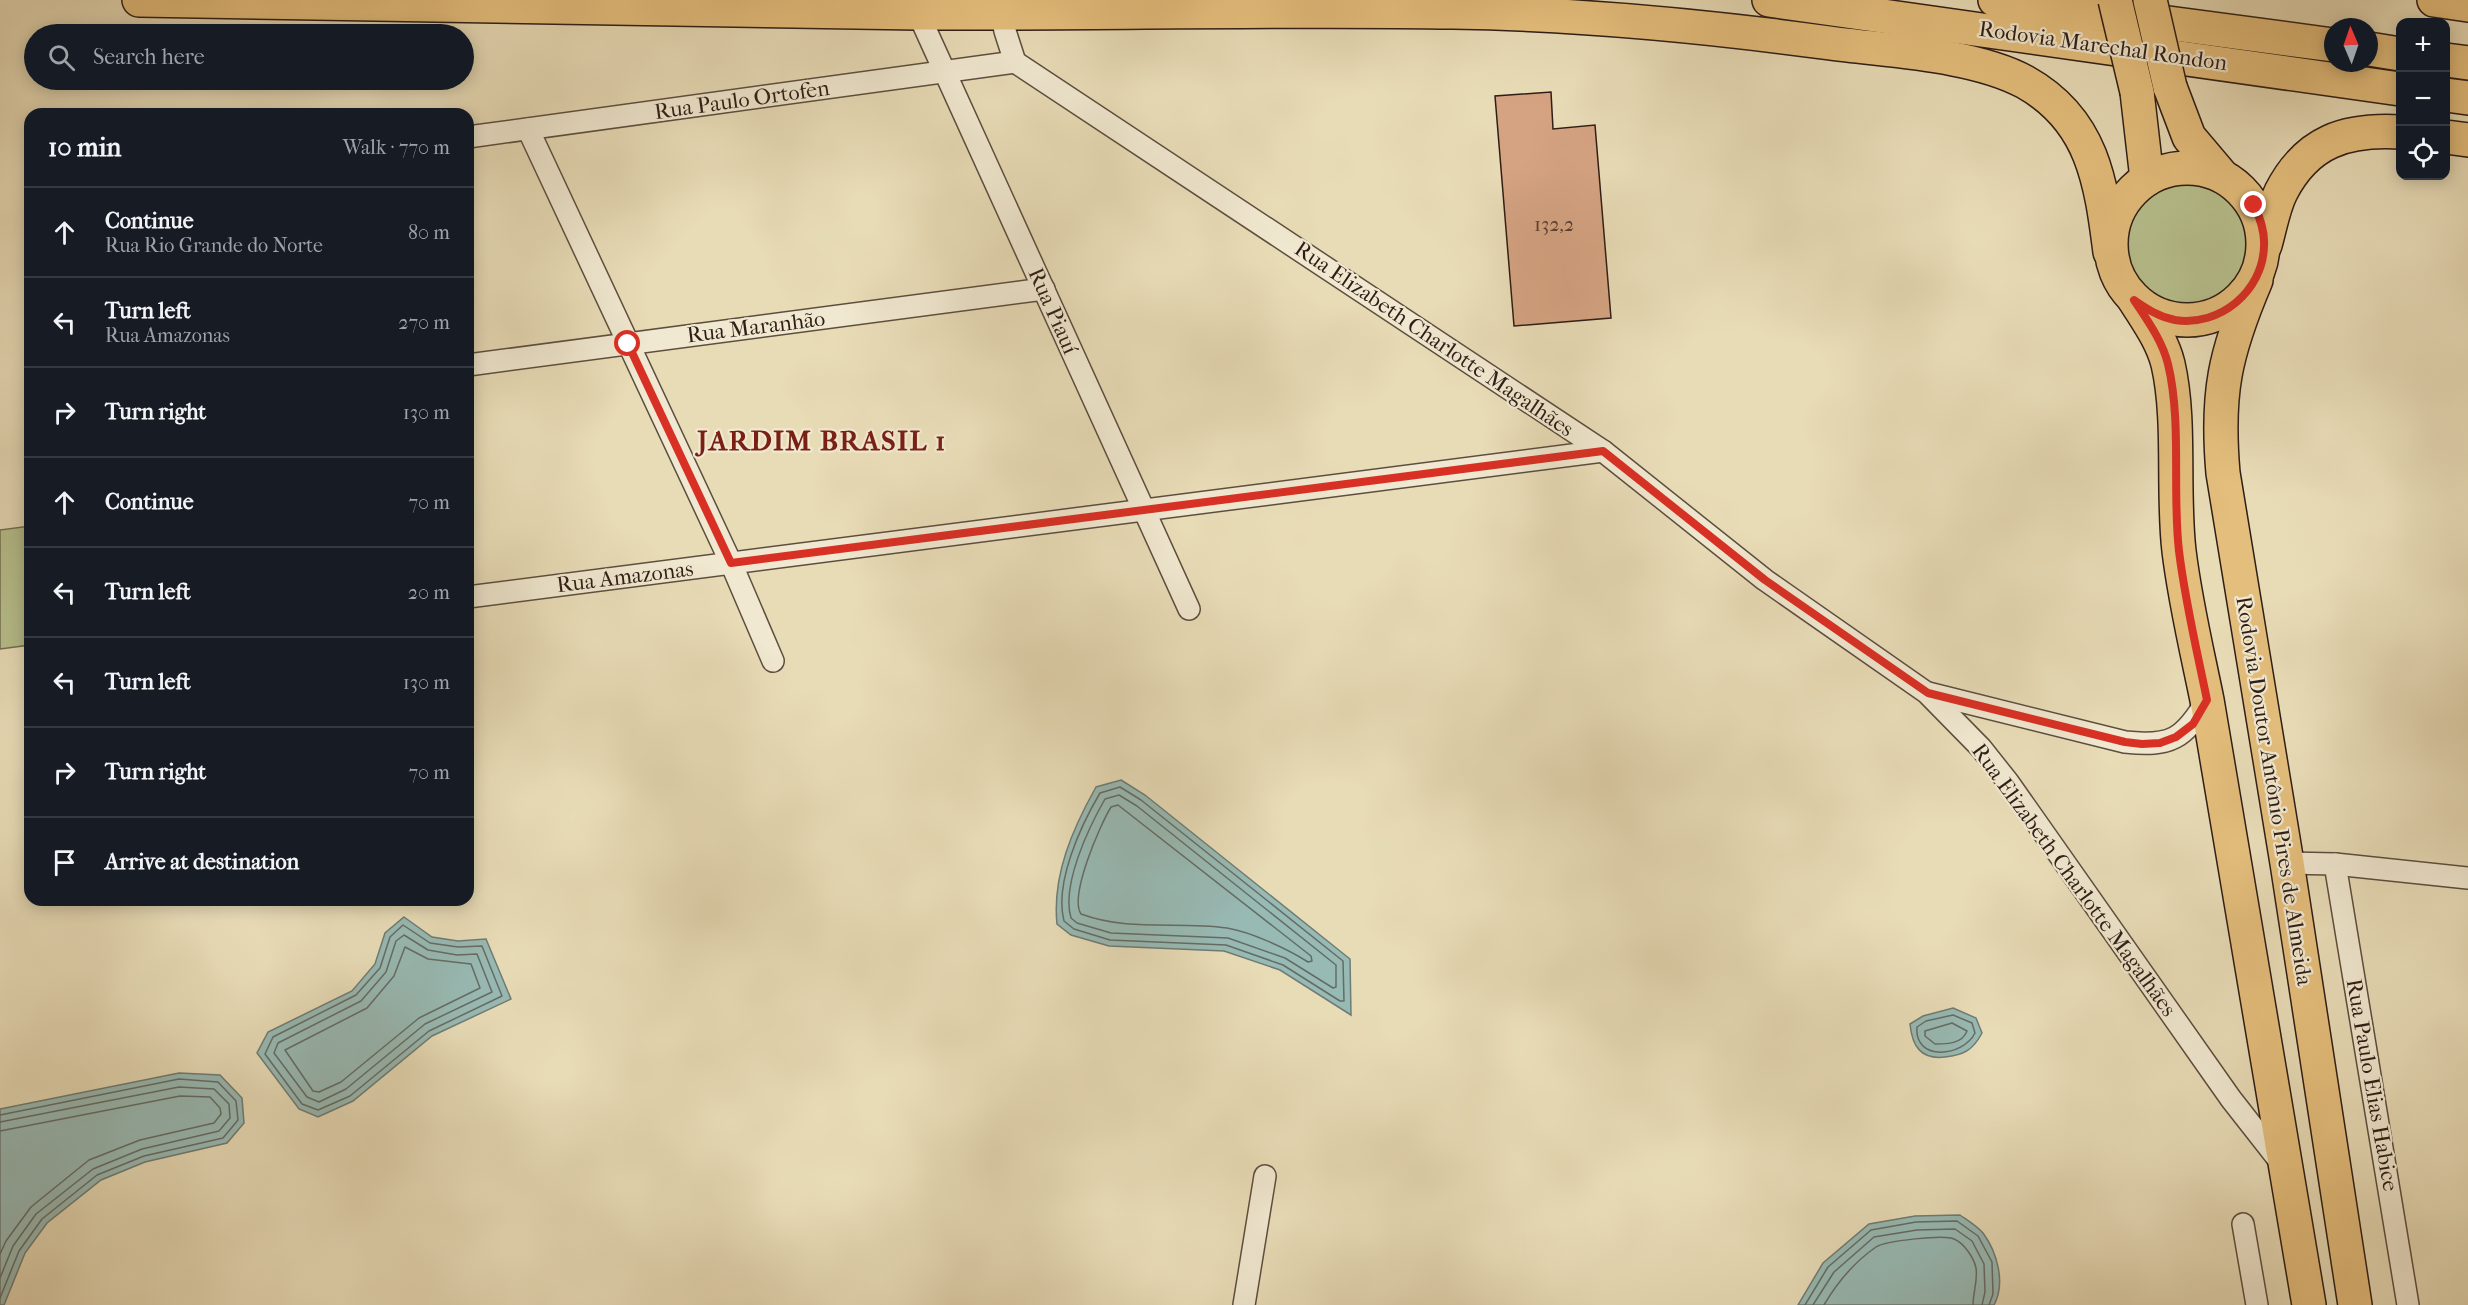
<!DOCTYPE html>
<meta charset="utf-8">
<style>
:root{--surface:#171b24;--page:#242831;--text:#f1f3f6;--muted:#9ea1a6;--line:#363941}
body{margin:0;font-family:"IM FELL French Canon",serif;background:var(--page);color:var(--text)}
.controls{position:absolute;right:18px;top:18px;display:grid;overflow:hidden;border-radius:12px;box-shadow:0 3px 15px #0003}
.controls button{width:54px;height:54px;display:grid;place-items:center;padding:0;border:0;border-bottom:2px solid var(--line);background:var(--surface);color:var(--text);font:30px sans-serif}
.compass{position:absolute;left:2324px;top:18px;width:54px;height:54px;border-radius:50%;background:var(--surface);box-shadow:0 3px 15px #0003;rotate:358deg}
.stop{position:absolute;width:18px;height:18px;margin:-14px;border:4px solid #d93025;border-radius:50%;background:#fff}
.stop.end{background:#d93025;border-color:#fff;box-shadow:0 2px 6px #0008}
.list{margin:0;padding:0;list-style:none}
h2{display:flex;justify-content:space-between;align-items:center;height:78px;margin:0;padding:0 24px;font-size:26px}
h2 small{font-size:20px;font-weight:400;color:var(--muted)}
.list li{display:grid;grid-template-columns:39px 1fr auto;gap:18px;align-items:center;box-sizing:border-box;height:90px;padding:0 24px;border-top:2px solid var(--line)}
.list b{display:block;font-size:22px;white-space:nowrap}
.list p{margin:0;font-size:20px;white-space:nowrap;color:var(--muted)}
.list em{font-size:20px;font-style:normal;color:var(--muted)}
.icon{flex:none;width:33px;height:33px;fill:none;stroke:currentColor;stroke-width:2;stroke-linecap:round;stroke-linejoin:round}
.map{position:relative;flex:none;width:2468px;height:1305px;overflow:hidden}
.search{position:absolute;background:var(--surface);box-shadow:0 3px 15px #0003;left:24px;top:24px;width:450px;height:66px;display:flex;align-items:center;gap:15px;box-sizing:border-box;padding:0 21px;border-radius:33px;color:var(--muted);font-size:22px}
.panel{position:absolute;background:var(--surface);box-shadow:0 3px 15px #0003;left:24px;top:108px;width:450px;height:798px;border-radius:18px}
.map>svg:first-child{display:block}
.green{fill:#b7c08d;stroke:#736f52;stroke-width:1.5}
.water{fill:#98bab4;stroke:#6e7c75;stroke-width:1.5}
.lines{fill:none;stroke-linecap:round;stroke-linejoin:round}
.shore{stroke:#646c65;stroke-width:1.5}
.building{fill:#d5a382;stroke:#2f1e16;stroke-width:1.5}
.minor-casing{stroke:#5d4e3e;stroke-width:24}
.primary-casing{stroke:#2f1e16;stroke-width:36}
.trunk-casing{stroke:#2f1e16;stroke-width:36}
.minor{stroke:#f0e8d0;stroke-width:21}
.primary{stroke:#e4be7c;stroke-width:33}
.trunk{stroke:#e4be7c;stroke-width:33}
.primary-bridge-casing{stroke:#2f1e16;stroke-width:36;stroke-linecap:butt}
.primary-bridge{stroke:#e4be7c;stroke-width:33}
.route{stroke:#d93025;stroke-width:8}
.labels{text-anchor:middle;dominant-baseline:central;stroke-width:4.5;stroke-linejoin:round;paint-order:stroke}
.number-label{font-size:20px;fill:#583f31}
.street-label{font-size:22px;fill:#2f1e16;stroke:#f0e8d0}
.district-label{font-size:28px;font-weight:bold;letter-spacing:1.5px;fill:#7a1f14;stroke:#f0e8d0}
</style>
<div class="map">
<svg width="2468" height="1305" viewBox="0 0 2468 1305">
<rect width="100%" height="100%" fill="#e8dcb7"/>
<filter id="stains"><feTurbulence type="fractalNoise" baseFrequency=".00333" numOctaves="4"/><feColorMatrix values="0 0 0 0 .2 0 0 0 0 .09 0 0 0 0 .02 0 0 0 .5 -.17"/></filter>
<radialGradient id="worn" r=".72"><stop offset=".6" stop-color="#630" stop-opacity="0"/><stop offset="1" stop-color="#630" stop-opacity=".3"/></radialGradient>
<!-- green -->
<g class="green">
<circle cx="2188" cy="244" r="62"/>
<polygon points="30,526 30,645 0,649 0,530"/>
</g>
<!-- water -->
<g class="water">
<path d="M1121,780L1145,795L1350,959L1351,1015L1280,970L1224,951L1109,946L1071,935L1057,924C1052,875 1073,828 1096,787Z"/>
<polygon points="404,917 432,937 458,941 486,939 511,999 432,1036 353,1101 318,1117 299,1109 257,1053 268,1032 352,991 375,964 385,933"/>
<path d="M1953,1008L1976,1018L1982,1033C1973,1050 1964,1055 1945,1057C1921,1060 1912,1046 1910,1024L1923,1016Z"/>
<polygon points="179,1073 220,1075 242,1098 244,1123 227,1143 145,1162 101,1180 47,1223 25,1253 4,1305 0,1305 0,1109"/>
<path d="M1960,1215C1967,1220 1977,1226 1983,1233C1997,1252 2006,1283 1994,1305H1798L1823,1263L1869,1224L1915,1216Z"/>
</g>
<g class="lines">
<!-- shore -->
<g class="shore">
<path d="M1120,787L1141,800L1343,961L1344,1001H1340L1283,965L1226,945L1110,940L1074,929L1064,921C1054,883 1081,825 1100,793Z"/>
<path d="M1119,795L1137,806L1336,965V987L1333,988L1285,958L1228,938L1111,933L1077,923L1071,918C1061,885 1089,827 1105,799Z"/>
<path d="M1118,805L1311,956L1312,961L1308,962C1288,949 1251,932 1227,928C1177,921 1130,932 1081,914C1069,896 1100,825 1111,807Z"/>
<polygon points="403,925 430,943 458,947 482,946 502,996 429,1031 350,1096 318,1110 302,1104 265,1054 273,1037 356,995 380,968 390,937"/>
<polygon points="404,935 428,950 457,955 477,954 492,992 425,1024 346,1089 319,1102 307,1097 274,1053 278,1043 361,1001 386,972 396,941"/>
<polygon points="405,947 428,959 471,964 480,988 419,1018 341,1082 319,1092 313,1091 285,1050 367,1008 394,976"/>
<path d="M1953,1015L1972,1023L1975,1033C1963,1057 1914,1062 1917,1027L1926,1021Z"/>
<path d="M1952,1023L1967,1031C1962,1044 1947,1044 1935,1044L1925,1036V1031Z"/>
<polyline points="0,1115 179,1079 218,1082 236,1101 238,1120 223,1138 144,1156 97,1175 42,1219 19,1251 0,1298"/>
<polyline points="0,1122 179,1087 214,1089 229,1104 230,1118 219,1131 142,1149 93,1169 36,1214 13,1246 0,1278"/>
<polyline points="0,1131 180,1096 210,1097 220,1108 221,1114 214,1123 140,1140 89,1160 31,1207 6,1241 0,1254"/>
<polyline points="1805,1305 1828,1267 1871,1230 1916,1222 1957,1221 1978,1236 1992,1262 1993,1294 1989,1305"/>
<polyline points="1813,1305 1834,1272 1874,1237 1917,1230 1955,1229 1972,1241 1984,1264 1985,1292 1982,1305"/>
<path d="M1824,1305C1838,1281 1853,1263 1876,1247C1885,1241 1945,1234 1954,1239C1964,1243 1974,1258 1976,1268C1978,1281 1973,1292 1973,1305"/>
</g>
</g>
<!-- building -->
<polygon class="building" points="1551,92 1553,129 1595,125 1611,318 1514,326 1495,96"/>
<g class="lines">
<defs>
<g id="minor">
<polyline points="1001,12 1005,31 1015,62 1603,451 1765,580 1927,693 1981,748 2008,782 2231,1099 2282,1164"/>
<polyline points="918,13 1189,609"/>
<polyline points="528,129 731,563 773,661"/>
<polyline points="468,137 1015,62"/>
<polyline points="468,365 1044,289"/>
<polyline points="468,597 1603,451"/>
<path d="M1928,693L2125,742C2171,747 2184,739 2207,700"/>
<polyline points="2287,863 2335,864 2468,878"/>
<polyline points="2335,864 2408,1305"/>
<polyline points="2243,1224 2257,1305"/>
<polyline points="1244,1305 1265,1176"/>
</g>
<g id="primary">
<path d="M139,0C398,4 657,11 917,13C1095,14 1274,9 1453,12C1579,14 1705,26 1830,43C1889,51 1973,54 2025,82C2093,120 2101,182 2110,252"/>
<polyline points="2434,0 2468,5"/>
<polyline points="2170,87 2189,137 2222,176"/>
<polyline points="2137,92 2147,179"/>
<polyline points="2446,137 2468,140"/>
<circle cx="2187" cy="244" r="76"/>
<path d="M2265,245C2270,228 2273,208 2281,192C2307,141 2346,129 2400,132"/>
<path d="M2256,280C2225,353 2216,393 2223,473L2287,863L2355,1305"/>
<path d="M2134,299C2147,320 2162,340 2168,364C2181,420 2172,492 2179,551C2185,601 2197,651 2207,700L2309,1305"/>
</g>
<g id="trunk">
<polyline points="1769,0 2400,89"/>
<polyline points="1995,0 2333,45"/>
<polyline points="2369,49 2400,54"/>
<polyline points="2446,60 2468,63"/>
<polyline points="2446,95 2468,98"/>
</g>
</defs>
<!-- minor casing -->
<use href="#minor" class="minor-casing"/>
<!-- primary casing -->
<use href="#primary" class="primary-casing"/>
<!-- trunk casing -->
<use href="#trunk" class="trunk-casing"/>
<!-- minor -->
<use href="#minor" class="minor"/>
<!-- primary -->
<use href="#primary" class="primary"/>
<!-- trunk -->
<use href="#trunk" class="trunk"/>
<defs>
<g id="primary-bridge">
<polyline points="2115,0 2137,92"/>
<polyline points="2150,0 2170,87"/>
</g>
</defs>
<!-- primary-bridge casing -->
<use href="#primary-bridge" class="primary-bridge-casing"/>
<!-- primary-bridge -->
<use href="#primary-bridge" class="primary-bridge"/>
</g>
<g class="lines">
<!-- route -->
<path class="route" d="M628,344L731,563L1603,451L1765,580L1928,693L2125,742L2142,744L2160,743L2176,737L2193,724L2207,700C2197,651 2185,601 2179,551C2172,491 2182,422 2168,364C2162,340 2147,320 2134,300C2147,309 2159,317 2175,320C2220,327 2263,291 2264,246C2265,231 2260,218 2254,205"/>
</g>
<g class="labels">
<!-- number labels -->
<g class="number-label">
<text x="1554" y="224">132,2</text>
</g>
<!-- street labels -->
<g class="street-label">
<text transform="translate(2103 46) rotate(8)">Rodovia Marechal Rondon</text>
<text transform="translate(742 100) rotate(-8)">Rua Paulo Ortofen</text>
<text transform="translate(1053 311) rotate(66)">Rua Piauí</text>
<text transform="translate(756 327) rotate(-7)">Rua Maranhão</text>
<text transform="translate(1434 339) rotate(34)">Rua Elizabeth Charlotte Magalhães</text>
<text transform="translate(625 577) rotate(-7)">Rua Amazonas</text>
<text transform="translate(2274 791) rotate(81)">Rodovia Doutor Antônio Pires de Almeida</text>
<text transform="translate(2074 880) rotate(54)">Rua Elizabeth Charlotte Magalhães</text>
<text transform="translate(2372 1085) rotate(80)">Rua Paulo Elias Habice</text>
</g>
<!-- district labels -->
<g class="district-label">
<text x="822" y="440">JARDIM BRASIL 1</text>
</g>
</g>
<rect width="100%" height="100%" filter="url(#stains)"/>
<rect width="100%" height="100%" fill="url(#worn)"/>
</svg>
<div class="controls">
<button>+</button>
<button>−</button>
<button><svg class="icon" aria-label="locate" viewBox="0 0 24 24"><circle cx="12" cy="12" r="6"/><path d="M12 2v4M12 18v4M2 12h4M18 12h4"/></svg></button>
</div>
<svg class="compass" viewBox="-18 -18 36 36"><path d="M0-13l5 13h-10z" fill="#e53935"/><path d="M0 13l5-13h-10z" fill="#9ea1a6"/></svg>
<div class="stop" style="left:628px;top:344px"></div>
<div class="stop end" style="left:2254px;top:205px"></div>
<div class="search"><svg class="icon" aria-label="search" viewBox="0 0 24 24"><circle cx="10" cy="10" r="6"/><path d="M15 15l6 6"/></svg>Search here</div>
<section class="panel">
<h2>10 min<small>Walk · 770 m</small></h2>
<ul class="list">
<li><svg class="icon" aria-label="ahead" viewBox="0 0 24 24"><path d="M12 20V5M6 11l6-6 6 6"/></svg><div><b>Continue</b><p>Rua Rio Grande do Norte</p></div><em>80 m</em></li>
<li><svg class="icon" aria-label="left" viewBox="0 0 24 24"><path d="M17 20v-9H6M10 6l-5 5 5 5"/></svg><div><b>Turn left</b><p>Rua Amazonas</p></div><em>270 m</em></li>
<li><svg class="icon" aria-label="right" viewBox="0 0 24 24"><path d="M7 20v-9h11M14 6l5 5-5 5"/></svg><div><b>Turn right</b></div><em>130 m</em></li>
<li><svg class="icon" aria-label="ahead" viewBox="0 0 24 24"><path d="M12 20V5M6 11l6-6 6 6"/></svg><div><b>Continue</b></div><em>70 m</em></li>
<li><svg class="icon" aria-label="left" viewBox="0 0 24 24"><path d="M17 20v-9H6M10 6l-5 5 5 5"/></svg><div><b>Turn left</b></div><em>20 m</em></li>
<li><svg class="icon" aria-label="left" viewBox="0 0 24 24"><path d="M17 20v-9H6M10 6l-5 5 5 5"/></svg><div><b>Turn left</b></div><em>130 m</em></li>
<li><svg class="icon" aria-label="right" viewBox="0 0 24 24"><path d="M7 20v-9h11M14 6l5 5-5 5"/></svg><div><b>Turn right</b></div><em>70 m</em></li>
<li><svg class="icon" aria-label="arrive" viewBox="0 0 24 24"><path d="M6 21V4h12l-3 4 3 4H6"/></svg><div><b>Arrive at destination</b></div></li>
</ul>
</section>
</div>
